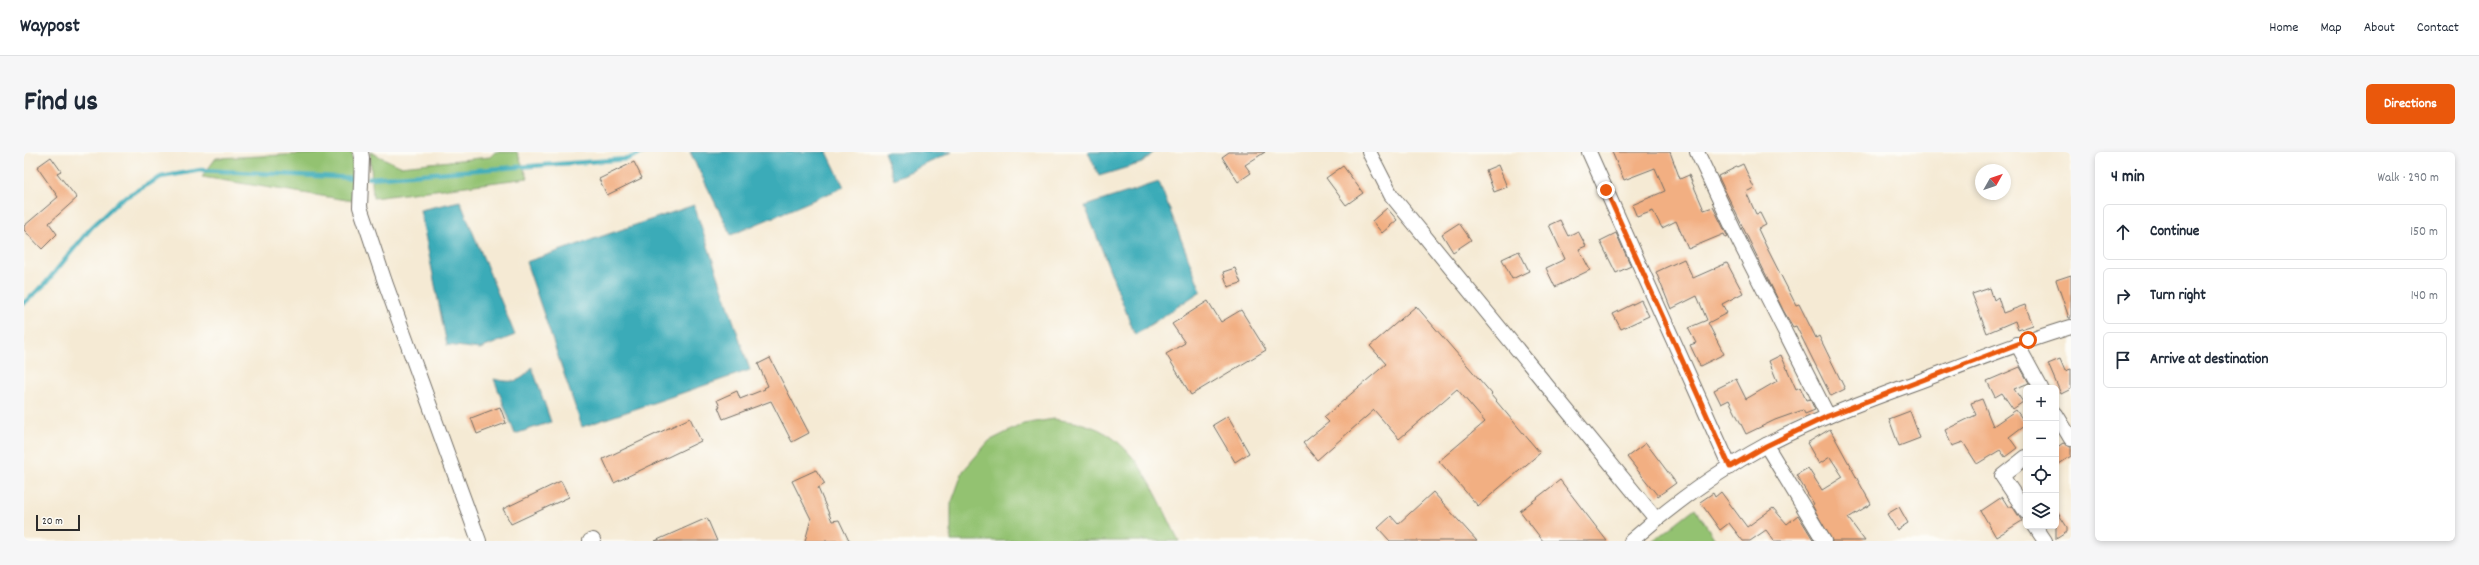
<!DOCTYPE html>
<meta charset="utf-8">
<style>
:root{--surface:#fff;--page:#f6f6f7;--text:#1f2937;--muted:#747a83;--line:#e0e1e3;--accent:#ea580c}
body{margin:0;font-family:Dekko,sans-serif;background:var(--page);color:var(--text)}
.controls{position:absolute;right:12px;bottom:12px;display:grid;overflow:hidden;border-radius:6px;box-shadow:0 2px 6px #0003}
.controls button{width:36px;height:36px;display:grid;place-items:center;padding:0;border:0;border-bottom:1px solid var(--line);background:var(--surface);color:var(--text);font:20px sans-serif}
.compass{position:absolute;left:1951px;top:12px;width:36px;height:36px;border-radius:50%;background:var(--surface);box-shadow:0 2px 6px #0003;rotate:50deg}
.scale{position:absolute;left:12px;bottom:10px;width:44px;box-sizing:border-box;padding-left:4px;border:2px solid #2b2b2b;border-top:0;font-size:11px;line-height:14px;white-space:nowrap;color:#2b2b2b;-webkit-text-stroke:3px #fdfcf7;paint-order:stroke}
.stop{position:absolute;width:12px;height:12px;margin:-9px;border:3px solid #ea580c;border-radius:50%;background:#fff}
.stop.end{background:#ea580c;border-color:#fff;box-shadow:0 1px 4px #0008}
.list{margin:0;padding:0;list-style:none}
h2{display:flex;justify-content:space-between;align-items:center;height:52px;margin:0;padding:0 16px;font-size:17px}
h2 small{font-size:13px;font-weight:400;color:var(--muted)}
.list li{display:grid;grid-template-columns:26px 1fr auto;gap:12px;align-items:center;box-sizing:border-box;height:56px;margin:0 8px 8px;padding:0 8px;border:1px solid var(--line);border-radius:6px}
.list b{display:block;font-size:15px;white-space:nowrap}
.list em{font-size:13px;font-style:normal;color:var(--muted)}
.icon{flex:none;width:22px;height:22px;fill:none;stroke:currentColor;stroke-width:2;stroke-linecap:round;stroke-linejoin:round}
.map{position:relative;flex:none;width:2047px;height:389px;overflow:hidden;border-radius:6px}
header{display:flex;align-items:center;gap:24px;box-sizing:border-box;height:56px;padding:0 20px;background:var(--surface);border-bottom:1px solid var(--line)}
header strong{font-size:19px}
nav{display:flex;gap:22px;margin-inline-start:auto;font-size:14px}
.intro{display:flex;align-items:center;justify-content:space-between;box-sizing:border-box;height:96px;padding:0 24px}
h1{margin:0;font-size:28px}
.button{padding:10px 18px;border-radius:6px;background:var(--accent);color:#fff;font-size:14px;font-weight:700}
main{display:flex;gap:24px;padding:0 24px}
aside{flex:1;background:var(--surface);border-radius:6px;box-shadow:0 2px 6px #0003}
.map>svg:first-child{display:block}
.green{fill:#93c271;stroke:#5f764e}
.water{fill:#3babb8;stroke:#336b72}
.lines{fill:none;stroke-linecap:round;stroke-linejoin:round}
.stream{stroke:#3babb8;stroke-width:4.5}
.building{fill:#f2af82}
.minor-casing{stroke:#726e66;stroke-width:16}
.minor{stroke:#fff;stroke-width:14}
.route{stroke:#ea580c;stroke-width:5}
</style>
<header>
<strong>Waypost</strong>
<nav><a>Home</a><a>Map</a><a>About</a><a>Contact</a></nav>
</header>
<div class="intro"><h1>Find us</h1><a class="button">Directions</a></div>
<main>
<div class="map">
<svg width="2047" height="389" viewBox="0 0 2047 389">
<rect width="100%" height="100%" fill="#fdfcf7"/>
<filter id="ink" filterUnits="userSpaceOnUse"><feTurbulence type="fractalNoise" baseFrequency=".025" numOctaves="2"/><feDisplacementMap in="SourceGraphic" scale="8" xChannelSelector="R" yChannelSelector="G"/><feConvolveMatrix kernelMatrix="1 2 1 2 8 2 1 2 1" color-interpolation-filters="sRGB"/></filter>
<filter id="wash" filterUnits="userSpaceOnUse"><feTurbulence type="fractalNoise" baseFrequency=".012" numOctaves="4" result="noise"/><feDisplacementMap in="SourceGraphic" scale="16" xChannelSelector="R" yChannelSelector="G"/><feGaussianBlur stdDeviation="0.9" result="paint"/><feColorMatrix in="noise" values="0 0 0 0 0 0 0 0 0 0 0 0 0 0 0 0 0 1.4 0 .05"/><feComposite in="paint" operator="in"/></filter>
<g filter="url(#wash)">
<rect width="100%" height="100%" fill="#f5ead4"/>
<!-- green -->
<g class="green">
<polygon points="328,0 329,49 178,25 192,6"/>
<polygon points="346,0 376,14 466,5 471,0 493,0 504,26 349,46"/>
<path d="M1030,267C1042,269 1055,270 1066,274C1114,290 1134,348 1155,389H927V352L939,319L965,289L999,272Z"/>
<polygon points="1671,356 1692,389 1629,389 1634,385"/>
</g>
<!-- water -->
<g class="water">
<polygon points="666,0 803,0 820,35 707,83"/>
<polygon points="860,0 928,0 870,27"/>
<polygon points="1064,0 1130,0 1118,11 1075,24"/>
<polygon points="1135,30 1177,139 1111,183 1061,54"/>
<polygon points="436,49 491,183 456,197 423,193 396,58"/>
<polygon points="670,53 726,218 558,275 502,110"/>
<path d="M508,215L527,270L491,282L470,227C488,231 497,231 508,215Z"/>
</g>
<g class="lines">
<!-- stream -->
<g class="stream">
<polyline points="345,26 603,7 620,0"/>
<polyline points="0,151 21,132 66,77 96,48 137,25 177,18 332,26"/>
</g>
</g>
<g id="blocks">
<!-- building -->
<g class="building">
<polygon points="1205,0 1241,0 1221,13 1227,21 1214,30 1198,5"/>
<polygon points="1588,0 1646,0 1656,27 1665,23 1680,58 1689,55 1704,85 1702,86 1700,82 1664,97 1652,69 1638,76 1629,59 1613,65 1608,53 1641,39 1631,16 1600,28"/>
<polygon points="27,5 37,19 33,21 53,46 25,71 33,82 18,97 0,78 0,74 34,45 13,15"/>
<polygon points="610,10 618,26 583,43 575,27"/>
<polygon points="1719,12 1730,36 1722,40 1732,62 1736,61 1742,73 1734,77 1742,94 1772,153 1775,152 1792,186 1795,184 1821,237 1807,244 1772,174 1769,175 1759,158 1694,24"/>
<polygon points="1474,13 1483,35 1470,40 1462,18"/>
<polygon points="1319,14 1339,41 1322,53 1302,26"/>
<polygon points="1363,56 1373,68 1358,81 1348,69"/>
<polygon points="1536,68 1544,84 1554,79 1562,94 1555,97 1566,118 1531,135 1522,116 1541,107 1525,73"/>
<polygon points="1435,71 1447,88 1429,100 1418,82"/>
<polygon points="1592,81 1607,114 1592,121 1576,89"/>
<polygon points="1495,99 1505,119 1488,127 1478,107"/>
<polygon points="1660,107 1669,126 1703,111 1719,141 1698,152 1703,161 1684,171 1700,202 1676,214 1666,193 1672,191 1664,176 1683,168 1673,144 1647,157 1632,120"/>
<polygon points="1211,116 1217,131 1204,135 1199,120"/>
<polygon points="2047,123 2047,166 2045,166 2032,128"/>
<polygon points="1966,136 1970,148 1974,145 1979,161 2001,153 2009,173 1994,178 1991,169 1963,181 1948,142"/>
<polygon points="1617,148 1625,164 1597,177 1589,162"/>
<polygon points="1184,149 1197,170 1217,158 1242,198 1167,243 1142,202 1161,191 1148,172"/>
<polygon points="1392,154 1468,242 1467,243 1516,301 1454,354 1415,309 1461,270 1433,237 1375,287 1350,258 1293,308 1279,291 1305,270 1300,265 1362,212 1346,194"/>
<polygon points="1757,203 1772,237 1776,235 1782,248 1786,247 1791,258 1781,262 1779,258 1751,268 1722,282 1705,248 1697,252 1690,238 1712,227 1722,247 1753,229 1745,209"/>
<polygon points="746,206 785,281 768,290 747,249 699,267 694,255 696,255 693,248 713,239 716,247 741,237 740,236 744,234 734,212"/>
<polygon points="2036,207 2041,219 2047,217 2047,237 2037,242 2024,212"/>
<polygon points="1996,215 2005,231 1990,237 1999,250 1989,257 1978,241 1971,245 1963,229"/>
<polygon points="1958,247 1969,274 1992,258 2002,272 1985,285 1993,296 1981,305 1976,298 1953,312 1939,290 1928,294 1921,278 1952,263 1947,251"/>
<polygon points="476,255 482,271 453,282 447,266"/>
<polygon points="1886,259 1896,286 1875,294 1865,267"/>
<polygon points="1204,264 1225,301 1211,310 1189,273"/>
<polygon points="666,266 677,289 590,331 579,307"/>
<polygon points="1806,277 1847,352 1824,366 1841,389 1808,389 1788,353 1790,352 1772,323 1784,316 1798,338 1819,325 1806,305 1795,312 1783,291"/>
<polygon points="1622,291 1652,331 1634,344 1603,305"/>
<polygon points="2039,291 2047,295 2047,304 2032,314 2032,296"/>
<polygon points="792,318 801,332 794,336 808,369 815,368 825,389 781,389 787,367 768,329"/>
<polygon points="1536,328 1583,389 1519,389 1496,359"/>
<polygon points="537,329 545,345 487,372 479,357"/>
<polygon points="1409,340 1453,389 1366,389 1354,376 1367,364 1374,372"/>
<polygon points="1697,340 1723,375 1749,356 1763,372 1774,363 1790,389 1750,389 1742,378 1726,389 1719,389 1705,371 1696,378 1676,350 1689,341 1691,345"/>
<polygon points="1978,345 1985,356 1988,354 1998,369 1972,385 1957,359"/>
<polygon points="1875,355 1884,371 1873,378 1863,362"/>
<polygon points="2032,358 2043,375 2043,380 2032,387"/>
<polygon points="683,366 693,389 631,389"/>
</g>
</g>
</g>
<g filter="url(#ink)">
<use href="#blocks" fill-opacity="0" stroke="#726e66" stroke-width="1"/>
<g class="lines">
<defs>
<g id="minor">
<polyline points="337,0 338,6 336,55 361,130 455,389"/>
<polyline points="1345,0 1367,43 1632,367"/>
<polyline points="1565,0 1706,315"/>
<polyline points="1673,0 1715,89 1804,264"/>
<polyline points="1993,192 2017,236"/>
<polyline points="2032,262 2047,287"/>
<polyline points="1742,293 1800,389"/>
<polyline points="2002,305 1978,324 2002,360"/>
<polyline points="2011,374 2021,389"/>
<polyline points="566,389 569,388"/>
<path d="M1607,389C1648,353 1694,319 1742,293C1792,267 1844,248 1896,229C1946,210 1996,190 2047,175"/>
</g>
</defs>
<!-- minor casing -->
<use href="#minor" class="minor-casing"/>
<!-- minor -->
<use href="#minor" class="minor"/>
</g>
</g>
<g class="lines" filter="url(#ink)">
<!-- route -->
<polyline class="route" points="1582,38 1706,315 1742,294 1804,264 2004,188"/>
</g>
</svg>
<div class="controls">
<button>+</button>
<button>−</button>
<button><svg class="icon" aria-label="locate" viewBox="0 0 24 24"><circle cx="12" cy="12" r="6"/><path d="M12 2v4M12 18v4M2 12h4M18 12h4"/></svg></button>
<button><svg class="icon" aria-label="layers" viewBox="0 0 24 24"><path d="M12 4l9 5-9 5-9-5zM3 14l9 5 9-5"/></svg></button>
</div>
<svg class="compass" viewBox="-18 -18 36 36"><path d="M0-13l5 13h-10z" fill="#e53935"/><path d="M0 13l5-13h-10z" fill="#747a83"/></svg>
<div class="scale">20 m</div>
<div class="stop" style="left:2004px;top:188px"></div>
<div class="stop end" style="left:1582px;top:38px"></div>
</div>
<aside>
<h2>4 min<small>Walk · 290 m</small></h2>
<ul class="list">
<li><svg class="icon" aria-label="ahead" viewBox="0 0 24 24"><path d="M12 20V5M6 11l6-6 6 6"/></svg><div><b>Continue</b></div><em>150 m</em></li>
<li><svg class="icon" aria-label="right" viewBox="0 0 24 24"><path d="M7 20v-9h11M14 6l5 5-5 5"/></svg><div><b>Turn right</b></div><em>140 m</em></li>
<li><svg class="icon" aria-label="arrive" viewBox="0 0 24 24"><path d="M6 21V4h12l-3 4 3 4H6"/></svg><div><b>Arrive at destination</b></div></li>
</ul>
</aside>
</main>
